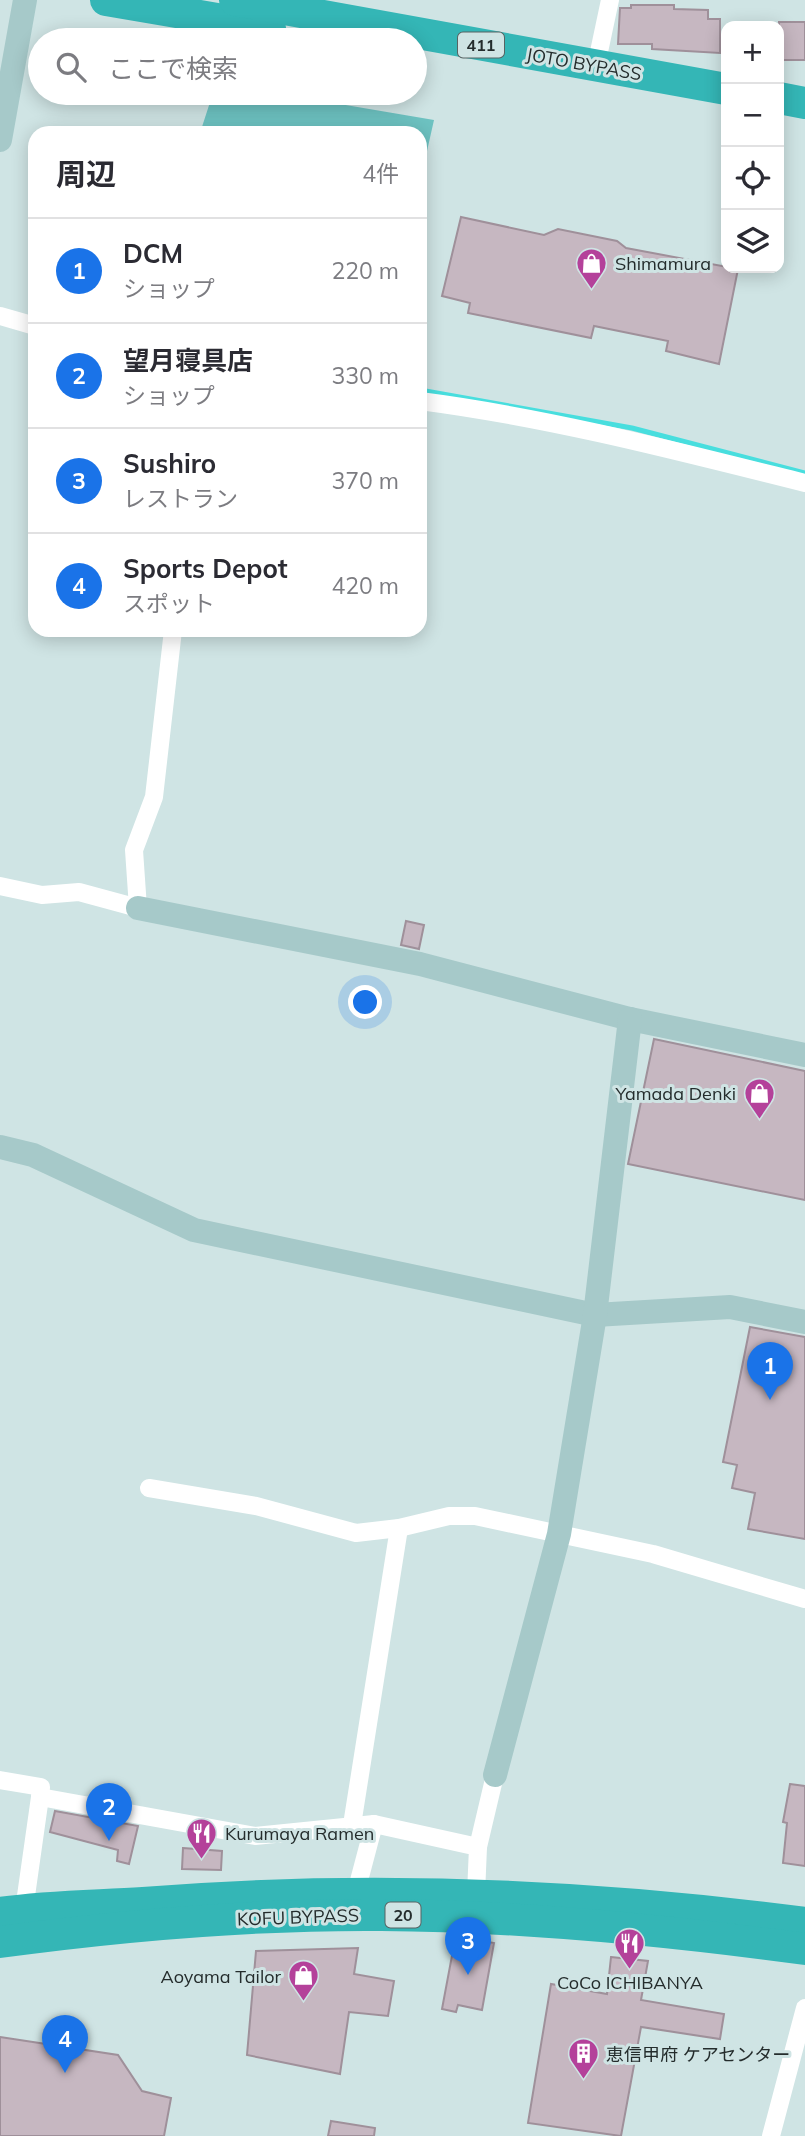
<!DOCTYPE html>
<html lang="ja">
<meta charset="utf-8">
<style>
:root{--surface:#fff;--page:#f7f7f7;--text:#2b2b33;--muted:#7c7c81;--line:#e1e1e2;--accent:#1a73e8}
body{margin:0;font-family:Mulish,"Noto Sans JP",sans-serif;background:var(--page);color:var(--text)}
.controls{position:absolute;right:21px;top:21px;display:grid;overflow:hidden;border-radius:14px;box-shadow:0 4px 18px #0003}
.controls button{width:63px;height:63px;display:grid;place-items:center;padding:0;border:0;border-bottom:2px solid var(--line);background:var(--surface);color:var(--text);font:35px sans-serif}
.you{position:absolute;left:366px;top:1003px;width:24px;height:24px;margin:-18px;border:5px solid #fff;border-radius:50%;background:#1a73e8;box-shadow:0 0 0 10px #1a73e833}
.badge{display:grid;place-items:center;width:46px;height:46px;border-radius:50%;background:var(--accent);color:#fff;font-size:23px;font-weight:700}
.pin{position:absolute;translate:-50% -58px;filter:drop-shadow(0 2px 4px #0008)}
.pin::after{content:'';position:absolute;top:37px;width:24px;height:21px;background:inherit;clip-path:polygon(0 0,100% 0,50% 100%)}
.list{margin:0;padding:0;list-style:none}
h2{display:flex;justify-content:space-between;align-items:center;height:91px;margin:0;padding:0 28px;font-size:30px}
h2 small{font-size:23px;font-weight:400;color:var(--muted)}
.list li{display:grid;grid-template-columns:46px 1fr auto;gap:21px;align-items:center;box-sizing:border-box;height:105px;padding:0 28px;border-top:2px solid var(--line)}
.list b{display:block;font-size:26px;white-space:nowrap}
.list p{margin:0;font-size:23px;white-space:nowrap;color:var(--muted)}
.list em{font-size:23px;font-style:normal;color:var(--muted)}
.icon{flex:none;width:38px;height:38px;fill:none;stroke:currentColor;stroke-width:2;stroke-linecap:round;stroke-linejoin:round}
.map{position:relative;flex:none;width:805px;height:2136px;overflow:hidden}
.search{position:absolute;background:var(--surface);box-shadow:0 4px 18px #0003;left:28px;top:28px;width:399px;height:77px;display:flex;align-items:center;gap:18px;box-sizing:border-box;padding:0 24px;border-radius:38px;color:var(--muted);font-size:26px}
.panel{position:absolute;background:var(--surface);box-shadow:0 4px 18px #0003;left:28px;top:126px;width:399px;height:511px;border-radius:21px}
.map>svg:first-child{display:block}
.green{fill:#6dc2c1}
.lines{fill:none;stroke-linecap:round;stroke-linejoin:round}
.stream{stroke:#48dede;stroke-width:5}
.building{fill:#c6b7c1;stroke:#9f909a;stroke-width:2}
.street{stroke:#fff;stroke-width:18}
.secondary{stroke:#a6c9c9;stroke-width:24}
.highway{stroke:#34b6b6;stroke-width:32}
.labels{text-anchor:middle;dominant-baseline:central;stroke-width:6;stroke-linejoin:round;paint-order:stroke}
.shield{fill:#cfe4e4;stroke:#576363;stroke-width:2}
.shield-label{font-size:16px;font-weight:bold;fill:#242c2c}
.street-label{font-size:18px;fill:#242c2c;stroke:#cfe4e4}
.poi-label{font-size:18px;fill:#242c2c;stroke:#cfe4e4;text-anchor:start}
</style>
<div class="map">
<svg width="805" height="2136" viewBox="0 0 805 2136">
<rect width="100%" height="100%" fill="#cfe4e4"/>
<!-- green -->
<polygon class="green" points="213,93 275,93 434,120 420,182 420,133 200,133"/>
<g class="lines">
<!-- stream -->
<polyline class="stream" points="420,390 632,428 805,473"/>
</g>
<!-- building -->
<g class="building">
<polygon points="631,5 674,5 674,9 708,10 708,19 720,19 720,53 652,49 652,44 618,44 620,8 631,8"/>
<rect x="779" y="22" width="26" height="38"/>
<polygon points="461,217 544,235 558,229 617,241 626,248 738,269 719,364 666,351 668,341 594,326 591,338 468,313 470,303 442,296"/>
<polygon points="406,921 424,925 419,949 401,945"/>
<polygon points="654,1039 805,1071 805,1200 628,1164"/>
<polygon points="750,1327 805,1337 805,1539 748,1529 755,1493 732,1488 737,1465 723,1462"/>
<polygon points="790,1784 805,1786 805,1866 783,1863 787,1823 783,1822"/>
<polygon points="55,1811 138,1826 129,1864 117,1861 118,1850 50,1832"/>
<polygon points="183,1848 222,1851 221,1870 182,1869"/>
<polygon points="466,1936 483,1936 483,1941 494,1943 482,2010 458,2005 456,2012 442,2009 454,1945 465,1945"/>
<polygon points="358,1948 354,1974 394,1981 388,2016 349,2012 340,2074 247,2055 256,1951"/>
<polygon points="611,1957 648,1961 641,2000 724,2014 720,2039 641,2027 621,2136 528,2123 551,1984 607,1994"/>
<polygon points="0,2037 118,2055 142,2091 171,2098 164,2136 0,2136"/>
<polygon points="331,2121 375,2128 374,2136 328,2136"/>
</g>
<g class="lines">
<!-- street -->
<g class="street">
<polyline points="596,66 610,0"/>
<polyline points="0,316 35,326"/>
<path d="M420,401C551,418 677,451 805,483"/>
<polyline points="0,886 42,895 79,892 138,908 134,850 154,797 173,630"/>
<polyline points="149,1488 256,1506 356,1533 399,1528 449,1516 475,1516 653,1554 805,1599"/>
<polyline points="0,1780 41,1787 40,1797"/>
<polyline points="352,1825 399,1528"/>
<polyline points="478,1847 495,1775"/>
<polyline points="356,1892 374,1824"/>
<polyline points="24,1910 40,1797 255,1836 374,1824 478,1847 476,1894"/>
<polyline points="771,2136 805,2008"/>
</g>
<!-- secondary -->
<g class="secondary">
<polyline points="0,140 25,0"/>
<polyline points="138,908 420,964 630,1019 805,1055"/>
<polyline points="0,1147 33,1155 194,1230 595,1315 730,1307 805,1322"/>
<polyline points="495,1775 559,1534 595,1315 630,1019"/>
</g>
<!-- highway -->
<g class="highway">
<polyline points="106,0 270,28"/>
<polyline points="235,0 726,89"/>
<polyline points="779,98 805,103"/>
<path d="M0,1913C47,1906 95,1906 143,1903C365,1885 585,1894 805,1923"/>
<path d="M0,1942C126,1925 254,1914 381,1915C523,1916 665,1930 805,1949"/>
</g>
</g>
<!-- icons -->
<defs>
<symbol id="shop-pin" viewBox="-11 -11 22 30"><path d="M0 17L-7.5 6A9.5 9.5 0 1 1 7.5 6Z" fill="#b4419a" stroke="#cfe4e4"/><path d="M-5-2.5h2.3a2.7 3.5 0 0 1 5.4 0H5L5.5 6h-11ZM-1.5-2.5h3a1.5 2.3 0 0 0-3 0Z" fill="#fff"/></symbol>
<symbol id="restaurant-pin" viewBox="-11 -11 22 30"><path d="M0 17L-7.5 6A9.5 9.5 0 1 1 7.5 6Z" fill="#b4419a" stroke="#cfe4e4"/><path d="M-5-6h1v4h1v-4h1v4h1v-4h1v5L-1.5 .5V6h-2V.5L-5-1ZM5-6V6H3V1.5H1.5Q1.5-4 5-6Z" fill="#fff"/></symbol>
<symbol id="building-pin" viewBox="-11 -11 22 30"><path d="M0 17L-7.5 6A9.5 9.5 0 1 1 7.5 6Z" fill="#b4419a" stroke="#cfe4e4"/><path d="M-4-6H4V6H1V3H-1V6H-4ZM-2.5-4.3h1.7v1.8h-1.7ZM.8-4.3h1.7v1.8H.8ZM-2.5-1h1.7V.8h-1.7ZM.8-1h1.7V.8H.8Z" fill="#fff"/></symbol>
</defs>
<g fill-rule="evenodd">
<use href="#shop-pin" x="574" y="246" width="35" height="47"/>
<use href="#shop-pin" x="742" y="1076" width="35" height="47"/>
<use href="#restaurant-pin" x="184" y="1816" width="35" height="47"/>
<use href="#restaurant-pin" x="612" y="1926" width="35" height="47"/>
<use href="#shop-pin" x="286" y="1958" width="35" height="47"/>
<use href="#building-pin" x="566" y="2036" width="35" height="47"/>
</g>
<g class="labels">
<!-- shield labels -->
<g class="shield">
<rect x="458" y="32.5" width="46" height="25" rx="5"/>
<rect x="385.5" y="1902.5" width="35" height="25" rx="5"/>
</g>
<g class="shield-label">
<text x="481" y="45">411</text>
<text x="403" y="1915">20</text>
</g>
<!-- street labels -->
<g class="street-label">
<text transform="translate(584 64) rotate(10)">JOTO BYPASS</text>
<text transform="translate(298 1917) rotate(-2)">KOFU BYPASS</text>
</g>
<!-- poi labels -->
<g class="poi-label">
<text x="615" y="263">Shimamura</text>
<text x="736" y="1093" text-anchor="end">Yamada Denki</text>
<text x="225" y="1833">Kurumaya Ramen</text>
<text x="281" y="1976" text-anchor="end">Aoyama Tailor</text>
<text x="630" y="1982" text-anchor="middle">CoCo ICHIBANYA</text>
<text x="606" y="2054">恵信甲府 ケアセンター</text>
</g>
</g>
</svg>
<div class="controls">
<button>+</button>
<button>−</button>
<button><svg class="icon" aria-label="locate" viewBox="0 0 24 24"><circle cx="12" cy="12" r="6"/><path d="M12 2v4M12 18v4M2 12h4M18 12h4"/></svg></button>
<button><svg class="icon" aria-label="layers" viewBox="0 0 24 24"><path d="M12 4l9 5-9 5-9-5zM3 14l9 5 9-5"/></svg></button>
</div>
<div class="you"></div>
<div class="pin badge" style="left:770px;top:1400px">1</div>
<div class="pin badge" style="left:109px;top:1841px">2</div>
<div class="pin badge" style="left:468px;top:1975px">3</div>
<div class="pin badge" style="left:65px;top:2073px">4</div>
<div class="search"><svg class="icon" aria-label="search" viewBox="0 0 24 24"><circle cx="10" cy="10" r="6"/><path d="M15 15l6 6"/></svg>ここで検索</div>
<section class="panel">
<h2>周辺<small>4件</small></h2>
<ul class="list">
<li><span class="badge">1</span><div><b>DCM</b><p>ショップ</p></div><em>220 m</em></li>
<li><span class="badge">2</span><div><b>望月寝具店</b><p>ショップ</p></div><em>330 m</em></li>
<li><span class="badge">3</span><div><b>Sushiro</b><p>レストラン</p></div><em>370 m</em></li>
<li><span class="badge">4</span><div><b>Sports Depot</b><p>スポット</p></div><em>420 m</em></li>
</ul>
</section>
</div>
